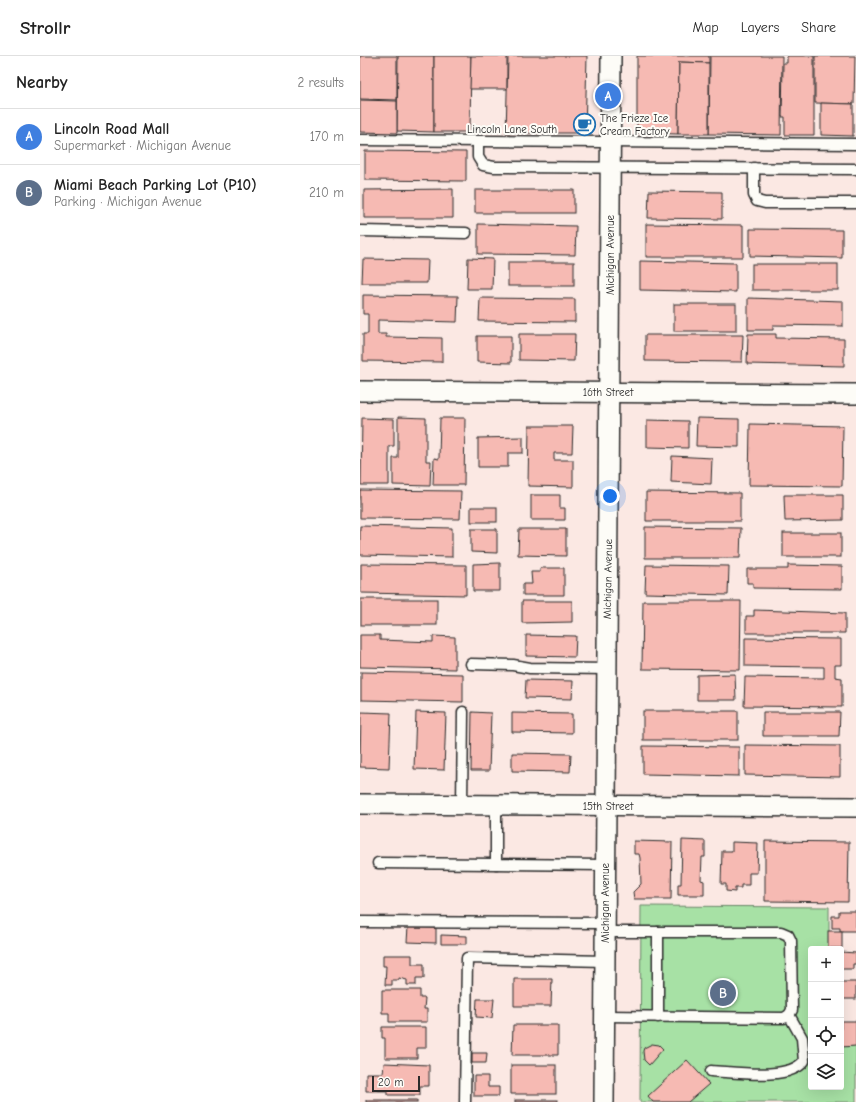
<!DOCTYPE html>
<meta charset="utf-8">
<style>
:root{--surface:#fff;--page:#f2f2f2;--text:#222;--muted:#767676;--line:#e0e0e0;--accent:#1f6fb2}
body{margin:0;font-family:"Comic Neue",sans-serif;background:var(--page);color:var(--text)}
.controls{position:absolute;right:12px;bottom:12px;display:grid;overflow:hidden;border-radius:4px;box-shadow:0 4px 16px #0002}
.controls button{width:36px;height:36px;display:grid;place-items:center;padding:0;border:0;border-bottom:1px solid var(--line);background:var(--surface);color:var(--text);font:20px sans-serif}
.scale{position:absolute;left:12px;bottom:10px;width:48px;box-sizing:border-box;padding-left:4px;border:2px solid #2b2b2b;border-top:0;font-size:11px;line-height:14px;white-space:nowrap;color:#2b2b2b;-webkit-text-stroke:3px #fdfcf7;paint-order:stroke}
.you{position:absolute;left:250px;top:440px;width:14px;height:14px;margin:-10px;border:3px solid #fff;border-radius:50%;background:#1a73e8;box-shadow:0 0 0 6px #1a73e833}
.badge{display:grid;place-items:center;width:26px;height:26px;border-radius:50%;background:var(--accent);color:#fff;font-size:13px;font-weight:700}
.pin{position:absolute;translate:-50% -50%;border:2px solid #fff;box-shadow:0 1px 4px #0006}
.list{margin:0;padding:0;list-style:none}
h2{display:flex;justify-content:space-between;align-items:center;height:52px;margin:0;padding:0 16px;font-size:17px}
h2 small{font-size:13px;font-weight:400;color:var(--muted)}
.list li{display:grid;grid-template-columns:26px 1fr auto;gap:12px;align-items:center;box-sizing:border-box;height:56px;padding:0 16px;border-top:1px solid var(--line)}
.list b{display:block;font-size:15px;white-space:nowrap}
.list p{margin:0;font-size:13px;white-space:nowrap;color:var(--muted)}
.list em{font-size:13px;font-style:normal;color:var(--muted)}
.icon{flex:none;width:22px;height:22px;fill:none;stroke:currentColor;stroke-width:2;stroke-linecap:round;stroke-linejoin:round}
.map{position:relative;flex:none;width:496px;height:1046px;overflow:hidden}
header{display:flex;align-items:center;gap:24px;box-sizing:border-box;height:56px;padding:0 20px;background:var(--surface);border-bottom:1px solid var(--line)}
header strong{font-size:19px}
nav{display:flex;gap:22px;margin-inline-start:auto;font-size:14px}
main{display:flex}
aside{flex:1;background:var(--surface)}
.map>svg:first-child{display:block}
.green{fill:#a7e1a5;stroke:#698668}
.building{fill:#f6bab3;stroke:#2b2b2b}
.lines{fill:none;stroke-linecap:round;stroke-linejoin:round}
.service-casing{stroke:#2b2b2b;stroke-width:13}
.minor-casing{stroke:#2b2b2b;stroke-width:22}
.service{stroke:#fdfcf7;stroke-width:10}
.minor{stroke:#fdfcf7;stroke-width:19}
.labels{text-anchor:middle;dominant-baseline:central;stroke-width:4;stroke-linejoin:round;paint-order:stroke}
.poi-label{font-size:11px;fill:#2b2b2b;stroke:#fdfcf7;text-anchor:start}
.street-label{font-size:11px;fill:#2b2b2b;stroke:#fdfcf7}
</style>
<header>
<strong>Strollr</strong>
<nav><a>Map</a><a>Layers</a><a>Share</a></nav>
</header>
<main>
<aside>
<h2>Nearby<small>2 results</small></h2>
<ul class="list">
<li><span class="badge" style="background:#3f7fe0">A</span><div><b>Lincoln Road Mall</b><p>Supermarket · Michigan Avenue</p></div><em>170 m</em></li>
<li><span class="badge" style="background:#5c6f8a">B</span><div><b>Miami Beach Parking Lot (P10)</b><p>Parking · Michigan Avenue</p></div><em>210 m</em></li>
</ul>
</aside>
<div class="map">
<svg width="496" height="1046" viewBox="0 0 496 1046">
<rect width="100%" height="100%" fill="#fbe8e3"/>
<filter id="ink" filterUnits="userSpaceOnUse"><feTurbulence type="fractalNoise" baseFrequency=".025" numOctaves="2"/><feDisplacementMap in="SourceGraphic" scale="8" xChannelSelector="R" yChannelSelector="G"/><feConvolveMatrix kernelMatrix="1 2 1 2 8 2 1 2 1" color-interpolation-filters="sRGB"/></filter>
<g filter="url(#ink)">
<!-- green -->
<polygon class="green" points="281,850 469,851 469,893 451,893 451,1031 481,1031 481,989 496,989 496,1046 280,1046"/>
<!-- building -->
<g class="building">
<polygon points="0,0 37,0 37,44 0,43"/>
<polygon points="38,0 74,0 74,76 37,75"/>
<polygon points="74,0 111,0 110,76 74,76"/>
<polygon points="111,0 147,0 147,33 110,33"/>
<polygon points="148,0 227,0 225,77 146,77"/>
<polygon points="277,0 349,0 349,7 319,6 318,78 277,77"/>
<polygon points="350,0 422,0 421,79 349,78"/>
<polygon points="427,0 454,0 454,79 425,79 425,61 422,61 423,7 427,7"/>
<polygon points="455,0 495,0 494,48 455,47"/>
<polygon points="319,6 349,7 349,78 318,78"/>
<polygon points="0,44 37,45 37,77 0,76"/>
<polygon points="461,47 493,48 493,80 461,79"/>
<polygon points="5,95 106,96 106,125 5,124"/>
<polygon points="93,133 93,162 4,162 4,134"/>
<rect x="115" y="134" width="99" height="23"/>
<polygon points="289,135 362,136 362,163 288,162"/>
<polygon points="118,168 216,170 215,199 118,198"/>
<polygon points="286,168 383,169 383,201 286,201"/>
<polygon points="390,173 482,174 482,202 390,200"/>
<polygon points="108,202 133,203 132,233 107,233"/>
<polygon points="3,203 68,204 67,227 2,227"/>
<polygon points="280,205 376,207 376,236 280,234"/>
<rect x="148" y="206" width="66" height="24"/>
<rect x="392" y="208" width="86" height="26"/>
<polygon points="3,239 98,240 97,266 18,264 18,278 26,278 26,281 82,282 82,306 3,305 3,278 8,278 8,258 3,258"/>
<polygon points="120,242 215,243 215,266 119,265"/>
<polygon points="388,242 483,245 483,270 413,269 413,274 388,274"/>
<rect x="314" y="248" width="62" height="27"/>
<polygon points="159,278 215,278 214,305 159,304"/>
<polygon points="388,278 416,278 416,282 484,283 484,310 387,308"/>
<polygon points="285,279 383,279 382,306 285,305"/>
<polygon points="117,280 151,280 151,307 117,306"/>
<polygon points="38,361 66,362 66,405 71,405 70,430 33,429 33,402 38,402"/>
<polygon points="2,362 34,363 34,390 29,390 29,429 1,429"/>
<polygon points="80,362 105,362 104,429 73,429 74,402 79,403"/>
<polygon points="337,362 379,363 379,391 336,390"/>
<polygon points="287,364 328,365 328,392 287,391"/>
<polygon points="390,368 483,370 482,430 389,429"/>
<polygon points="169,370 213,370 212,397 194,397 194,404 213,404 213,431 168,430"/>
<polygon points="163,381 163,397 148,397 148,411 118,411 118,382"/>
<polygon points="312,400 352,402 351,428 311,426"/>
<polygon points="0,434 101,435 100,463 0,462"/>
<polygon points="286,436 380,437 380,465 286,465"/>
<polygon points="171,439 200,439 200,452 205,452 205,464 171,464"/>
<polygon points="424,439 483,439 483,464 425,465"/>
<rect x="111" y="451" width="26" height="15"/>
<polygon points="0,470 92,472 92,501 0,499"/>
<polygon points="285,471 381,472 380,502 285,502"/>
<polygon points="111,473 137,473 137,497 111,496"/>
<polygon points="159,473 206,473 206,500 158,499"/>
<rect x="423" y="477" width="58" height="24"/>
<polygon points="140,507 140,535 113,535 113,508"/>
<polygon points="1,508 106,509 106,539 1,537"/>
<polygon points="286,509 369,510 368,539 285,537"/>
<polygon points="428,509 482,510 482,533 393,532 393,527 387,527 387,513 428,513"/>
<polygon points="180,512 204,512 204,539 163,539 163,528 172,528 171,516 180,516"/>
<rect x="1" y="543" width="76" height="26"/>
<polygon points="162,545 212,545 212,566 162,567"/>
<polygon points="283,545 381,545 380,614 282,613"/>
<polygon points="394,554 485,557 485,577 386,577 386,560 394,560"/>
<polygon points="0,579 20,579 20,584 73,586 73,580 95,581 95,613 0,611"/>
<polygon points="166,579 216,580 215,601 166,600"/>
<polygon points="385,582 481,583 481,609 475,609 475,621 482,622 482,651 384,650 385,621 464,622 464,611 385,610"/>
<polygon points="1,616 103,618 103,646 1,644"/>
<polygon points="375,618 376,644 337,644 337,619"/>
<polygon points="166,624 213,625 212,643 165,642"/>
<rect x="283" y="655" width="95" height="29"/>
<polygon points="1,656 31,657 29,712 0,711"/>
<polygon points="56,656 86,657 84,714 54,713"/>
<polygon points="112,656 131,657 129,715 111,715"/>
<polygon points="403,656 480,656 479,680 403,680"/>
<polygon points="152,657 212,658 212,677 152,676"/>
<polygon points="385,689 480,690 480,721 385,719"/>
<polygon points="283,690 379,691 379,720 283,718"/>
<polygon points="152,697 211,698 210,716 152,715"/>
<polygon points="322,784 345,785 345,801 342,801 341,824 344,825 344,839 318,839 318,828 321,828"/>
<polygon points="274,785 312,786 311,843 274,843 273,836 281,828 280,802 279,798 274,798"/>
<polygon points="405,785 489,786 488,846 405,845"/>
<polygon points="372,786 398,787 397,817 389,817 389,829 381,829 381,832 375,832 375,836 366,835 366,828 361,828 362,795 372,795"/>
<polygon points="479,855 496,855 496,875 480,875 480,872 472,872 472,860 479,860"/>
<polygon points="48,871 76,872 76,887 47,886"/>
<rect x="468" y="875" width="14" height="17"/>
<polygon points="81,879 107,880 107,888 81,888"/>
<polygon points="481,896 496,897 496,908 493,908 493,913 481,913"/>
<polygon points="23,899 52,899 52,908 64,908 64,922 56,922 56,929 47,929 47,924 39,922 39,924 32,924 32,929 25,929 26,910 23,910"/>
<polygon points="154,923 192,923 191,950 154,950"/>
<rect x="481" y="926" width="15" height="17"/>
<polygon points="22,934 60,934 60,942 65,942 64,953 67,953 67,966 29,966 29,957 22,957"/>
<polygon points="117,943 134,943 132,962 116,961"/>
<polygon points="481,965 496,965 496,990 481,991"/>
<polygon points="153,969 198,969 198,999 152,999"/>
<polygon points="22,971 66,971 66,992 57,992 57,1002 25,1002 25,982 22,982"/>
<polygon points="292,988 299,989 303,993 289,1009 284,1004 283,995 284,992"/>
<polygon points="112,997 127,997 126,1007 112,1007"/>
<polygon points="327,1004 349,1028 328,1046 293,1046 288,1040"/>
<polygon points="24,1007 69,1009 69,1030 60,1030 60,1039 28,1039 28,1035 6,1035 6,1017 23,1017"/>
<rect x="151" y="1009" width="45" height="29"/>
<polygon points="114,1020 128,1020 128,1031 139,1031 139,1040 114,1040"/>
<rect x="6" y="1044" width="51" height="2"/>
<rect x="155" y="1044" width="42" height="2"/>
</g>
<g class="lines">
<defs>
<g id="service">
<polyline points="0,84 496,88"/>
<polyline points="118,85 118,101 123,109 134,111 496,113"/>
<polyline points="394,112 394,139 397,145 405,147 496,147"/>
<polyline points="0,175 106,177"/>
<polyline points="111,608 153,609 170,612 247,613"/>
<polyline points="102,749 103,656"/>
<polyline points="136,749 136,808 245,809"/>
<polyline points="18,807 136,808"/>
<polyline points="0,866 245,867"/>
<polyline points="244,960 424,962 429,959 432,954 431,885 428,879 421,876 245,876"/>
<polyline points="298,961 298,876"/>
<path d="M351,1015C374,1016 429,1025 444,1005L442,982L429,959"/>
<polyline points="105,1046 107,902 245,905"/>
</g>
<g id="minor">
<polyline points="0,335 496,338"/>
<polyline points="0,748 496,751"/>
<polyline points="244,1046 251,0"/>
</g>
</defs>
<!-- service casing -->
<use href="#service" class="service-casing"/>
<!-- minor casing -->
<use href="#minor" class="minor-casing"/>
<!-- service -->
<use href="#service" class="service"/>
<!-- minor -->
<use href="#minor" class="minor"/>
</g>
</g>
<!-- icons -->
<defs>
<symbol id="cafe-ring" viewBox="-11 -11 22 22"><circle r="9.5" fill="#fdfcf7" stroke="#1f6fb2" stroke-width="1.5"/><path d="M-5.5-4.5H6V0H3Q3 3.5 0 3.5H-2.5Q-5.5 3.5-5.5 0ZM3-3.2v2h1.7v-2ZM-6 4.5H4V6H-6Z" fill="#1f6fb2"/></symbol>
</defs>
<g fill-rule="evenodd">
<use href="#cafe-ring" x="212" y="56" width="25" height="25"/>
</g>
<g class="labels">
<!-- poi labels -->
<g class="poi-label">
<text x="240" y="62">The Frieze Ice<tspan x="240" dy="13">Cream Factory</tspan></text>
</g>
<!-- street labels -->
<g class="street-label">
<text x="152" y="73">Lincoln Lane South</text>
<text transform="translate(250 199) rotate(-90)">Michigan Avenue</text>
<text x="248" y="336">16th Street</text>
<text transform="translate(248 523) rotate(-89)">Michigan Avenue</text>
<text x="248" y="750">15th Street</text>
<text transform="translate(245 847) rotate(-90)">Michigan Avenue</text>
</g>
</g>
</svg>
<div class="controls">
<button>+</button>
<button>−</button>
<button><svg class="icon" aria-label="locate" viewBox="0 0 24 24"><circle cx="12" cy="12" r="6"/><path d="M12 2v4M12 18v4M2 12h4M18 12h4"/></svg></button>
<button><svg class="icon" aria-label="layers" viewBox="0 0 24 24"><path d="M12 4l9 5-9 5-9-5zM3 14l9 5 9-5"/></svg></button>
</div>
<div class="scale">20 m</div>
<div class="you"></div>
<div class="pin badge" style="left:248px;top:40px;background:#3f7fe0">A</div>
<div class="pin badge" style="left:363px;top:937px;background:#5c6f8a">B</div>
</div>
</main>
